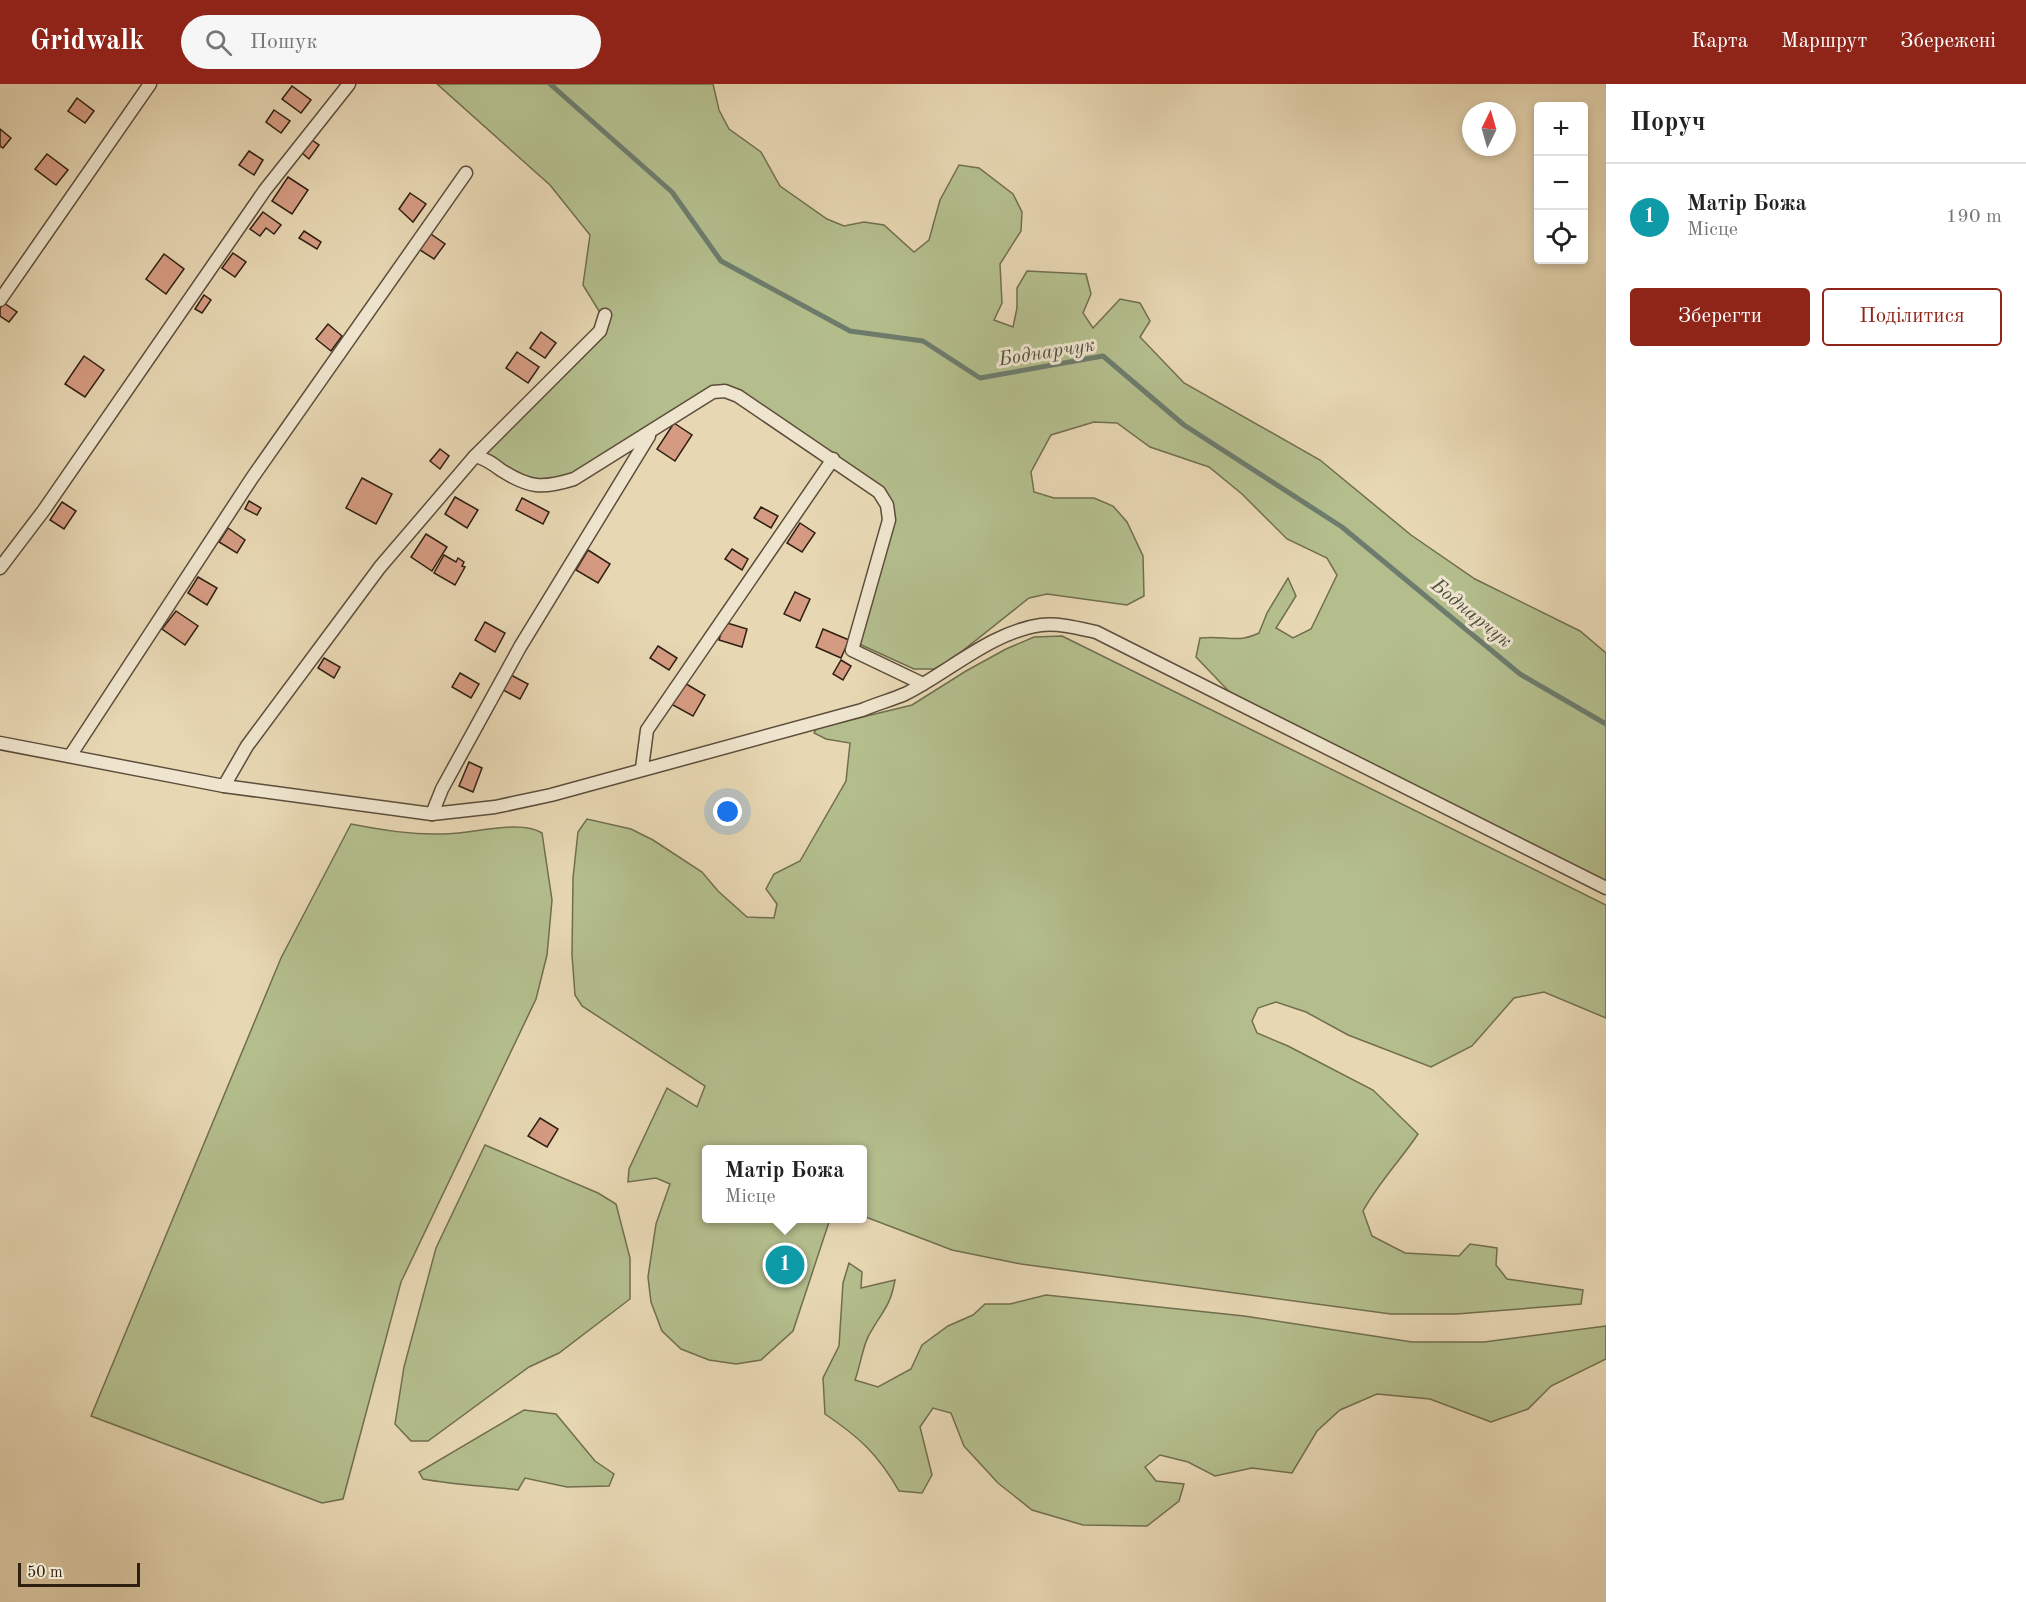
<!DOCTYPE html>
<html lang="uk">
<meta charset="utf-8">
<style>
:root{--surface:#fff;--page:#f6f6f6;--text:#222;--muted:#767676;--line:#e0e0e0;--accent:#8f2418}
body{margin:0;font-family:"Old Standard TT",serif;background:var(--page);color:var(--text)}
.controls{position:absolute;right:18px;top:18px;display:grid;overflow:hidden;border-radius:6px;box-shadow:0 3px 9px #0003}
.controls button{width:54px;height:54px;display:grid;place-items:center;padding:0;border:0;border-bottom:2px solid var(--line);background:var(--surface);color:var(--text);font:30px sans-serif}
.compass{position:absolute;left:1462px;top:18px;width:54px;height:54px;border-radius:50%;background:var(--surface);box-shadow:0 3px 9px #0003;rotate:5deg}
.scale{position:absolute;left:18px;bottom:15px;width:122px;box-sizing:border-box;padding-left:6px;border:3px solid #2e1f11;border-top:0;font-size:16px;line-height:21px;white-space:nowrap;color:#2e1f11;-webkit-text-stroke:4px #efe5ce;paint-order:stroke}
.you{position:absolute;left:728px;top:728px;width:21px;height:21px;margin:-15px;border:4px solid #fff;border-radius:50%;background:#1a73e8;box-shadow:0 0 0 9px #1a73e833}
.badge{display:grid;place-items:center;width:39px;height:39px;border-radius:50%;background:var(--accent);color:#fff;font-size:20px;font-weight:700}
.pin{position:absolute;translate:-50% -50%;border:3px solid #fff;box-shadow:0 2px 6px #0006}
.popup{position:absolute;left:702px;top:1061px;width:165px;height:78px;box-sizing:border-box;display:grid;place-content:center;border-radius:6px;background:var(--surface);filter:drop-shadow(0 2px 4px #0005);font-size:20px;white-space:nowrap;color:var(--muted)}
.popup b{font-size:22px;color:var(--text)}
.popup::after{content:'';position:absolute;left:50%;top:100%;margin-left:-12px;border:12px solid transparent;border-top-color:var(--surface)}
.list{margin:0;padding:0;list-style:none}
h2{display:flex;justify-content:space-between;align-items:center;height:78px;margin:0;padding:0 24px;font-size:26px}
h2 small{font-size:20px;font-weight:400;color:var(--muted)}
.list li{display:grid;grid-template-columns:39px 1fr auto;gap:18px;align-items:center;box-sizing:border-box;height:108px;padding:0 24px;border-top:2px solid var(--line)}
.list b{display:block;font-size:22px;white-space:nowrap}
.list p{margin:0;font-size:20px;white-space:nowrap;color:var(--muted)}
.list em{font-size:20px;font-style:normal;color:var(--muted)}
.actions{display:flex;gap:12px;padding:18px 24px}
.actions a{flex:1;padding:14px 0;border:2px solid var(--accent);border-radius:6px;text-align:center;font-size:21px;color:var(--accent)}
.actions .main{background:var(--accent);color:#fff}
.icon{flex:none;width:33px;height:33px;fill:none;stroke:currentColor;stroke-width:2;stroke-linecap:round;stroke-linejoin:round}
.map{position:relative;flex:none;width:1606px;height:1518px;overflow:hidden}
header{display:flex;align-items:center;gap:36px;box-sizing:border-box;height:84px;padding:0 30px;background:var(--accent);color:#fff}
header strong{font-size:28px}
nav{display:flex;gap:33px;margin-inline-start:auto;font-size:21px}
.search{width:420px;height:54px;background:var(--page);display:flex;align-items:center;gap:15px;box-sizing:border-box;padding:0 21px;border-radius:33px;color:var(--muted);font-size:22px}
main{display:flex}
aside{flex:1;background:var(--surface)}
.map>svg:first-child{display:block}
.green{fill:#b4be8d;stroke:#716e4f;stroke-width:1.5}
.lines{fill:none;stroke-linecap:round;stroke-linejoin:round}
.stream{stroke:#6d7c6d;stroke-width:5}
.building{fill:#d59b82;stroke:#2e1f11;stroke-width:1.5}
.minor-casing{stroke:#5c4d3a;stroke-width:15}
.minor{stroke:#efe5ce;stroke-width:12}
.labels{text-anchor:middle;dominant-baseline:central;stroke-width:6;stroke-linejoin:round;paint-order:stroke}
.water-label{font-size:20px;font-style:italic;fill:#4e4e3f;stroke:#efe5ce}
</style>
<header>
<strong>Gridwalk</strong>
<div class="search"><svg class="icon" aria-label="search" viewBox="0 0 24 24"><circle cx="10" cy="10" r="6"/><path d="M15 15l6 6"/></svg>Пошук</div>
<nav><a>Карта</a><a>Маршрут</a><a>Збережені</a></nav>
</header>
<main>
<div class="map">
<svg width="1606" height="1518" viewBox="0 0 1606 1518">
<rect width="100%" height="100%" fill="#e7d7b3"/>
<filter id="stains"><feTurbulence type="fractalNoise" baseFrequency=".00333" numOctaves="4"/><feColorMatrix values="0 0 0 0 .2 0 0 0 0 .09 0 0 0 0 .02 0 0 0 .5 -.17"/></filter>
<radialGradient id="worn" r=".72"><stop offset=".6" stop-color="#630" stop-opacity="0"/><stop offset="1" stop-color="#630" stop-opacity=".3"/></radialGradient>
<!-- green -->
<g class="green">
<path d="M437,0H713L719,26L729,45L761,68L780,102L827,135L844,142L864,138L884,141L914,168L929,156L940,116L959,81L979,84L1013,110L1022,128L1021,147L1000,180L1002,219L994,236L1013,243L1017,224V204L1027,187L1086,190L1091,210L1083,229L1093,244L1120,215L1140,219L1150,237L1140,253L1184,299L1320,376L1411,451L1475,495L1580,547L1606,569V799L1239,618L1196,573L1200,554C1226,551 1236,560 1259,549L1267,529L1288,494L1296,512L1276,544L1293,554L1311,545L1337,491L1327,474L1287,455L1242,410L1209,383L1150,363L1117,339L1094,338L1051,351L1031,388L1034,408L1054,414H1094L1113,422L1127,438L1143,472L1144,512L1127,521L1047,510L1029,514L951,576L934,585H914L857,559L894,438L887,412L722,302L572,392C526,404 513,390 476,365L598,242L599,227L583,201L590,151L550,101Z"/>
<path d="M1062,552L1606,821V934L1544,908L1514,914L1472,962L1431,983L1348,951L1306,928L1276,918L1258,924L1252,937L1257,949L1288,962L1373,1006L1418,1050C1400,1077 1378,1099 1363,1127L1372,1152L1405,1169L1459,1172L1470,1160L1497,1164L1496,1181L1507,1195L1583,1206L1581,1220L1456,1230H1391L1021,1180L952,1166L863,1132V1066H707V1134L830,1135L793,1247L761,1276L736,1280L709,1276L681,1265L662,1247L651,1218L648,1193L656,1140L670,1100L656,1094L628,1098L629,1085L667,1004L697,1023L705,1002L582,922L575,911L572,871L573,794L578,748L587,735L631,745L653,756L702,788L718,807L747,833L774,834L777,820L766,805L774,790L800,777L846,697L850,659L826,655L814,649L817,644L912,621L966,587L1006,565L1034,553Z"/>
<path d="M351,740C382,746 412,751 443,750C472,750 520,735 542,749L552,816L547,871L536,915L401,1198L343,1415L322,1419L91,1332L281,874Z"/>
<polygon points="485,1061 598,1109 616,1120 630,1174 630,1215 559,1269 529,1283 428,1357 411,1357 395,1340 404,1283 436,1164"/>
<path d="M849,1179L862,1188L861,1204L895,1196C890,1224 882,1227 869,1251C863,1261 860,1283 855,1296L878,1303L911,1285L922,1261L948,1242L973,1231L985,1220H1010L1046,1211L1244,1232L1412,1258H1484L1606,1242V1275L1551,1302L1528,1325L1491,1338L1430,1315L1377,1310L1340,1326L1317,1347L1292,1389L1252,1384L1215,1392L1188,1378L1160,1371L1145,1383L1156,1397L1184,1400L1179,1417L1147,1442L1083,1441L1032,1426L998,1399L964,1362L951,1329L933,1324L920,1343L932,1391L922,1409L899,1407C878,1370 859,1353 825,1330L823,1294L839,1262L843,1199Z"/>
<path d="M524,1326L556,1330L595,1377L614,1390L609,1402L567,1403L525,1394L518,1406C486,1402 455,1401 423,1395L419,1388Z"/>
</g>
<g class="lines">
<!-- stream -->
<polyline class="stream" points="550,0 672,108 721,177 850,247 923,257 980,294 1103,272 1184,341 1342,443 1520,590 1606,640"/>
</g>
<!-- building -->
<g class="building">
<polygon points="292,2 311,16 301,29 282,15"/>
<polygon points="77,14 94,27 85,39 68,27"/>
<polygon points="274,26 290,37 281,49 266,38"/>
<polygon points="0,45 11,54 3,64 0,62"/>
<polygon points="312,56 319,61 309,75 302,69"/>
<polygon points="249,67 263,76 254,91 239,81"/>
<polygon points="47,70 68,86 56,101 35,85"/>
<polygon points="288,93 308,106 292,130 272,117"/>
<polygon points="410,109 426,120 413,138 399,125"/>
<polygon points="263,128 281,141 274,150 266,144 260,152 250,145"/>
<polygon points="304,147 321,158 317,165 299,154"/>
<polygon points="428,148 445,160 434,175 417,164"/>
<polygon points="233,169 246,178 235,193 222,184"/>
<polygon points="164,170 184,185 166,210 146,195"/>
<polygon points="204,211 211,216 202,229 195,225"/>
<polygon points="4,219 17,228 9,238 0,232 0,224"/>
<polygon points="328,240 342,252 331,267 316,255"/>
<polygon points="541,248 556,259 545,274 530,264"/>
<polygon points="517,268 539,283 528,299 506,284"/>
<polygon points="84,272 104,286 85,313 65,300"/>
<polygon points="674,339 692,351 675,377 657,365"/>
<polygon points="440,365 449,372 440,385 430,377"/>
<polygon points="362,394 392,410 376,440 346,424"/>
<polygon points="455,413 478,426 467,444 445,430"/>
<polygon points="522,414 549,428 543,440 516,426"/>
<polygon points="249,417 261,424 257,431 245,425"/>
<polygon points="62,418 76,427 64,445 50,436"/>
<polygon points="761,423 778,432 771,444 754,434"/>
<polygon points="800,439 815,449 802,468 787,459"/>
<polygon points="228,444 245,456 237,469 219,458"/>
<polygon points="426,450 447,463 432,487 411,473"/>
<polygon points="732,465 748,475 742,486 725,475"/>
<polygon points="588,466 610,480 598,499 576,486"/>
<polygon points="444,471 456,478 458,474 464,478 462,482 465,483 455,501 434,489"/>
<polygon points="198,493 217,504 207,521 188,509"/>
<polygon points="795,508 810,515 800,537 784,530"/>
<polygon points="176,527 198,542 185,561 162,545"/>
<polygon points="485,538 505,549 495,568 475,556"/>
<polygon points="724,538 747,545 742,563 719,556"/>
<polygon points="823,545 849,556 841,574 816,563"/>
<polygon points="658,562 677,574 669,586 650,574"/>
<polygon points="324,574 340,583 334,594 318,584"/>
<polygon points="841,576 851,582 843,596 833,590"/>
<polygon points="460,589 479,600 471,614 452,603"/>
<polygon points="511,591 528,600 520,615 503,606"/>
<polygon points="683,598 705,611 693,632 671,620"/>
<polygon points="469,678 482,684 473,708 459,702"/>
<polygon points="540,1034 558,1045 547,1063 528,1052"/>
</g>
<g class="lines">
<defs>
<g id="minor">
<polyline points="0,216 150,0"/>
<path d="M475,372C485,374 493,380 501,386C529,404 542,405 574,395L713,308L725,307L738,312L879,408L887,421L889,436L852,566L923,600"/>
<polyline points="0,484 44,426 265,106 349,0"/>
<path d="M0,659L224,702L432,730L495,723L551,711L862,626C876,620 891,616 905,610C949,588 991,548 1041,541C1059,539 1078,544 1096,548L1606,804"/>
<polyline points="70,672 252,394 466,89"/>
<polyline points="642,684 647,646 833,375"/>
<polyline points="224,702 247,662 380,483 475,372 600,247 605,231"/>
<polyline points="432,730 442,705 520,563 649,352"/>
</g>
</defs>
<!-- minor casing -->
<use href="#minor" class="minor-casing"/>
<!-- minor -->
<use href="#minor" class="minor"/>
</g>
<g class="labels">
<!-- water labels -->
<g class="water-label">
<text transform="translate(1047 269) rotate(-9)">Боднарчук</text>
<text transform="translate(1471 530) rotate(39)">Боднарчук</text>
</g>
</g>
<rect width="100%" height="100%" filter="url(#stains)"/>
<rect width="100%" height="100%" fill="url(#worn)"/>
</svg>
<div class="controls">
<button>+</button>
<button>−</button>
<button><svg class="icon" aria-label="locate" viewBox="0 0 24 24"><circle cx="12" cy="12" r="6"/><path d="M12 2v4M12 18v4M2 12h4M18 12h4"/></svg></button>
</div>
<svg class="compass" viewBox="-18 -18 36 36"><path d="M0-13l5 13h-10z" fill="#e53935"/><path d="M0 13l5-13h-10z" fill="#767676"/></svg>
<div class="scale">50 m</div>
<div class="you"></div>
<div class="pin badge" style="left:785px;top:1181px;background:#0f9aa8">1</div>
<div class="popup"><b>Матір Божа</b>Місце</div>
</div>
<aside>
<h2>Поруч<small></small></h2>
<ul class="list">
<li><span class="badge" style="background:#0f9aa8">1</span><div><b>Матір Божа</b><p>Місце</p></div><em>190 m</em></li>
</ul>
<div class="actions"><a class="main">Зберегти</a><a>Поділитися</a></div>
</aside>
</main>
